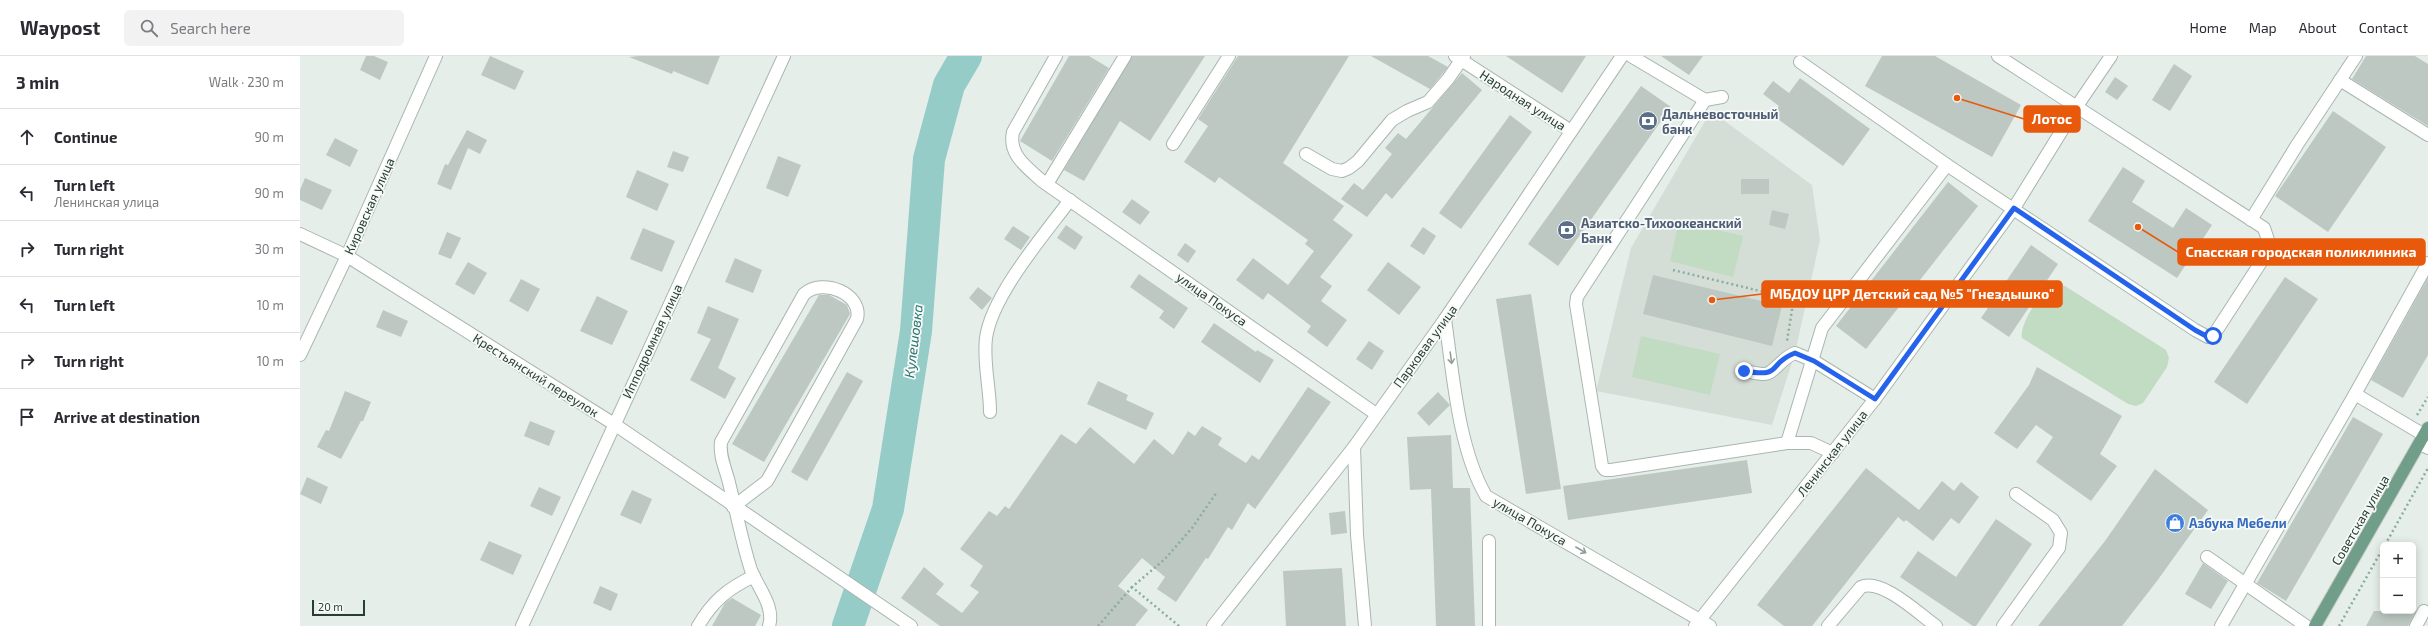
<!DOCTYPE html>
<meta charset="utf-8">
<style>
:root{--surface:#fff;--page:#f2f2f3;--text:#2b2b33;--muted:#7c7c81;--line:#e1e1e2}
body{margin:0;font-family:"Exo 2",sans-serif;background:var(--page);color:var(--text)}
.controls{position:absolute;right:12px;bottom:12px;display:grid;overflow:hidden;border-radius:6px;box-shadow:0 2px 10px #0003}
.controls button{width:36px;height:36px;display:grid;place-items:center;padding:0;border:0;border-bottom:1px solid var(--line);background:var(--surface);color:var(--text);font:20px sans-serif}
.scale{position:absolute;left:12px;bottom:10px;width:53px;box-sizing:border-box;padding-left:4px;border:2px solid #273e33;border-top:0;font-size:11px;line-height:14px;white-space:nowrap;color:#273e33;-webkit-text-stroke:3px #f7faf8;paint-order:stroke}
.stop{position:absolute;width:12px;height:12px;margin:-9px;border:3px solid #2563eb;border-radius:50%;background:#fff}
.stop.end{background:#2563eb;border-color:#fff;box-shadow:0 1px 4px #0008}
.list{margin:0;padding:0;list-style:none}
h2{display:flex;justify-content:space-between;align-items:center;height:52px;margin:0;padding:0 16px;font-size:17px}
h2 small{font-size:13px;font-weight:400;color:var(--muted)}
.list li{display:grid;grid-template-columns:26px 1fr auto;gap:12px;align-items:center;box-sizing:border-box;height:56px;padding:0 16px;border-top:1px solid var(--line)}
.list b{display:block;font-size:15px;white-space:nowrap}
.list p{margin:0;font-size:13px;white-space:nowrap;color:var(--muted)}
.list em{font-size:13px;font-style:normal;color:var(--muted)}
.icon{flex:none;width:22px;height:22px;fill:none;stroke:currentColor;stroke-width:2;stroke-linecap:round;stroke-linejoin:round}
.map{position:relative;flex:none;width:2128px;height:570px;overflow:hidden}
header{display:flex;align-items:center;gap:24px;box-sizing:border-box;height:56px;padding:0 20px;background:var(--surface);border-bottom:1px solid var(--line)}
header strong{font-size:19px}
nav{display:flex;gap:22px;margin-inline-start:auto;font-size:14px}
.search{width:280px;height:36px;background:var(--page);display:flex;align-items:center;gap:10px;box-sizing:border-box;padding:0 14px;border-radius:6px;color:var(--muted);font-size:15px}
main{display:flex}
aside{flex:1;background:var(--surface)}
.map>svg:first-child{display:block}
.built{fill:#d5ddd7}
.green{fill:#c2dcc3}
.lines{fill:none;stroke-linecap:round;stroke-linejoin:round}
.river{stroke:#95ccc8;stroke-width:32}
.building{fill:#bcc8c1}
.minor-casing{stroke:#a9b6af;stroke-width:14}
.major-casing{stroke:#c3c9c6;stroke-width:14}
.path{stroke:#8aae9b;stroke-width:2.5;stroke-dasharray:2 3;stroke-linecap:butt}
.minor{stroke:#fff;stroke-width:12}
.major{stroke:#709e88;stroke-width:12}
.oneway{stroke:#939e99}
.route{stroke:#2563eb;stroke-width:5}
.labels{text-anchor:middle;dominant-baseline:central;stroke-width:3.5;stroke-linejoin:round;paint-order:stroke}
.street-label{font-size:13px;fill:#273e33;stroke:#f7faf8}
.service-label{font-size:13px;font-weight:bold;fill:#4e5e75;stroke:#f7faf8;text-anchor:start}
.shop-label{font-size:13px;font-weight:bold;fill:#366cbe;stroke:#f7faf8;text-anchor:start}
.water-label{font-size:14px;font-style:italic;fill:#277470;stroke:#f7faf8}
.leader{fill:none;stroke:#e8590c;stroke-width:1.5}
.callout-dot{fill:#e8590c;stroke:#f7faf8;stroke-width:1.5}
.callout{fill:#e8590c;stroke:#e8590c;stroke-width:1.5}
.callout-label{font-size:14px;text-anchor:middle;font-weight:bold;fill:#fff}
</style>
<header>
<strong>Waypost</strong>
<div class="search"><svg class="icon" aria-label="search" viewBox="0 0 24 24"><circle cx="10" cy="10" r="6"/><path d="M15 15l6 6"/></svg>Search here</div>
<nav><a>Home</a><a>Map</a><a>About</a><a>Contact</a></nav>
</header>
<main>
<aside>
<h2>3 min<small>Walk · 230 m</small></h2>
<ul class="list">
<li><svg class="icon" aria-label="ahead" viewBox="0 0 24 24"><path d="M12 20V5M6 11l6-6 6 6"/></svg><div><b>Continue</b></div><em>90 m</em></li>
<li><svg class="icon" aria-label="left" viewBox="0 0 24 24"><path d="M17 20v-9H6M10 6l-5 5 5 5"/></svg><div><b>Turn left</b><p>Ленинская улица</p></div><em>90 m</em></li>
<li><svg class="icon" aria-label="right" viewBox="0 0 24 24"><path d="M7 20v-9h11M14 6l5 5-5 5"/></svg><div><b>Turn right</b></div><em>30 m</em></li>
<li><svg class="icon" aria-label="left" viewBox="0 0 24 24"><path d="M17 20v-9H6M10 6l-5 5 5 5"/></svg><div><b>Turn left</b></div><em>10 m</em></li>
<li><svg class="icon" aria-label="right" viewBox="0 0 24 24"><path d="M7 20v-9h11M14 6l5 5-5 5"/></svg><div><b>Turn right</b></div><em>10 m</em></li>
<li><svg class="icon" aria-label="arrive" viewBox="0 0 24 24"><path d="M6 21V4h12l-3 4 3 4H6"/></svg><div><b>Arrive at destination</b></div></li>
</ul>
</aside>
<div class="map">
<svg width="2128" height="570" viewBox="0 0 2128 570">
<rect width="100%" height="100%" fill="#e6eee9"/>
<!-- built -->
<polygon class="built" points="1411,55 1512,129 1520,184 1495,297 1472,369 1296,335 1331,192"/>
<!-- green -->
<g class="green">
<polygon points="1379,165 1443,180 1433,221 1370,205"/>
<path d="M1755,228L1765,230L1866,294L1869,302L1867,311L1843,347L1836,350L1828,348L1722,282C1719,268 1742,233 1755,228Z"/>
<polygon points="1341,280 1420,298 1410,339 1332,321"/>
</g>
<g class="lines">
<!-- river -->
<polyline class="river" points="548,570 588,453 616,275 629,103 649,29 666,0"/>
</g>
<!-- building -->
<g class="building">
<polygon points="66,0 74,0 88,6 80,24 60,14"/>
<polygon points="190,0 224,15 215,34 181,19"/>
<polygon points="338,0 420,0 408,29 373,15 372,18 329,1"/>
<polygon points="769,0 789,0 809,12 752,105 720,85"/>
<polygon points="832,0 905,0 850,85 820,65 784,125 764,114"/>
<polygon points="938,0 1049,0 983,107 1044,150 1033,164 1053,179 1020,221 1032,230 1021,245 1047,264 1027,291 1007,276 1011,270 968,237 963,244 936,224 953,202 988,229 1014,195 1005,188 1008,184 919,121 915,127 884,106 908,70 898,63"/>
<polygon points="1071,0 1128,0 1148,11 1130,33"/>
<polygon points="1206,0 1286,0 1262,37"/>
<polygon points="1361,0 1403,0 1389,19"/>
<polygon points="1582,0 1635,0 1721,49 1692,101 1565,30"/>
<polygon points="2066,0 2115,0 2128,8 2128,70 2052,23"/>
<polygon points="1874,8 1892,20 1870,55 1852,44"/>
<polygon points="1162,17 1182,34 1092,143 1086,137 1067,161 1041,143 1054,127 1063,134 1092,98 1085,92 1098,77 1106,83"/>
<polygon points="1815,21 1828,30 1817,44 1805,36"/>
<polygon points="1500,22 1570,73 1543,110 1472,59 1479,50 1463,38 1473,25 1489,37"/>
<polygon points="1341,30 1371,51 1258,210 1228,188"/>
<polygon points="2033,55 2086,91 2028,176 1975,140"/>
<polygon points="1210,59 1232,76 1161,173 1139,157"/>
<polygon points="167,74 187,84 180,98 168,92 151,134 137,128 145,108 148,109"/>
<polygon points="35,82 58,94 50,111 26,99"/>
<polygon points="373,95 389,101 383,116 367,111"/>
<polygon points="478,100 501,109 488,141 466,132"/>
<polygon points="1823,111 1845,125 1832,146 1873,172 1886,152 1912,169 1877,222 1788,165"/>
<polygon points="337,114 369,128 357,155 326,141"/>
<polygon points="5,122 32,134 22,154 0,144 0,134"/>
<rect x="1441" y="123" width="28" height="15"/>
<polygon points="1648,126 1678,150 1566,293 1536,270"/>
<polygon points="832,143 850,156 840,169 822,156"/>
<polygon points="1472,154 1489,158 1485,173 1469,169"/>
<polygon points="766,169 783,181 775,194 757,182"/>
<polygon points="713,170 730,181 721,194 704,183"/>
<polygon points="1123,171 1136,180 1124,199 1110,190"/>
<polygon points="343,172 375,185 362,216 330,203"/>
<polygon points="147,176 161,182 151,203 138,198"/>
<polygon points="885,187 896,195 888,207 877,199"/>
<polygon points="1731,189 1758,208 1709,281 1681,262"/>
<polygon points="435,202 462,214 453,237 425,226"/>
<polygon points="168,206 187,217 174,239 155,228"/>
<polygon points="1088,206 1121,231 1099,259 1067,234"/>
<polygon points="839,218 888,252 874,273 859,262 864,255 830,231"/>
<polygon points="1353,219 1482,250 1472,290 1343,258"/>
<polygon points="1985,221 2018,243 1947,348 1914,326"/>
<polygon points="2128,222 2128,299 2103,342 2071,324"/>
<polygon points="221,223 240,233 228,256 209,245"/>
<polygon points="678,231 692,242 682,254 669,242"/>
<polygon points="1231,238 1261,433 1226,438 1196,243"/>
<polygon points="519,239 529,239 547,249 550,258 464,406 432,388"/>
<polygon points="297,240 328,255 312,289 280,275"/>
<polygon points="408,250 439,263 418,312 436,322 425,343 390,324 411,283 397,277"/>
<polygon points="83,254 108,265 101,281 76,271"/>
<polygon points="914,267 956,296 957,294 974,304 960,327 901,286"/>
<polygon points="1069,285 1084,295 1072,314 1056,303"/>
<polygon points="1737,311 1822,360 1800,398 1817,410 1791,445 1736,406 1753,381 1736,369 1717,393 1694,377 1729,329"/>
<polygon points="547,316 563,325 507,425 491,416"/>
<polygon points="798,325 828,339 826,344 854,357 846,374 787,348"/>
<polygon points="1008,331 1031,346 960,446 955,453 948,447 932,474 928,471 908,503 906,502 876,546 857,533 865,521 842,502 818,530 848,554 835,570 640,570 601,542 624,511 644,528 636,538 662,557 679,536 670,530 683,510 660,493 689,455 697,460 705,450 709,453 761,378 776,388 790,371 834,408 854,383 873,399 888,375 895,380 902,370 922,382 918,389 946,407 952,399 959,404"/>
<polygon points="45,335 71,346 63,365 61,365 41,403 17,391 26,374 29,375"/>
<polygon points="1138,336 1150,349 1129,370 1117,357"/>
<polygon points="2053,361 2083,378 1986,545 1957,527"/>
<polygon points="230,365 255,375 249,390 224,380"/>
<polygon points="1151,379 1153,432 1170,432 1175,570 1136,570 1131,433 1110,434 1107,381"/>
<polygon points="1447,404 1452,437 1268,464 1263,430"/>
<polygon points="1566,412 1619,454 1642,425 1654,435 1661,426 1679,441 1659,468 1651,462 1633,485 1606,464 1604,466 1598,461 1512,570 1484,570 1457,549"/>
<polygon points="1855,413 1908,454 1857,525 1822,570 1738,570 1805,485"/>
<polygon points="7,421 28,431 21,448 0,438"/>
<polygon points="239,431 261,441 252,460 230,450"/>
<polygon points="332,434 352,443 341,468 320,459"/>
<polygon points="1045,455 1047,477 1031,479 1029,457"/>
<polygon points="1696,463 1732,488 1676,570 1673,570 1600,521 1618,495 1656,521"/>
<polygon points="189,485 222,499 213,519 180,504"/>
<polygon points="1903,507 1928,525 1911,553 1885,538"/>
<polygon points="1042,512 1046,570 986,570 983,515"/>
<polygon points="300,530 318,538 311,555 293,547"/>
<polygon points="432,542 461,559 455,570 412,570 425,547"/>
<polygon points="2074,555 2116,555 2108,570 2066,570"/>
</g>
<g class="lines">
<defs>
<g id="minor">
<path d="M756,0L713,76C708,99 727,111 742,125L1076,358"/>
<polyline points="1155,0 1271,75"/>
<polyline points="1331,0 1405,44 1422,41"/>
<polyline points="1500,6 1647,109 1895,274 1908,281 1913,280 1965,200 1969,187 1964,172 1698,0"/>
<polyline points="2040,24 2128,79"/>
<polyline points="1405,44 1277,241 1276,248 1302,410 1305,414 1311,414 1487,387 1511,387 1533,397"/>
<polyline points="873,88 929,0"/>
<polyline points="1006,98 1032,113 1042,115 1049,112 1058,105 1092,64 1107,55 1128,46 1148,23 1164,0"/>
<polyline points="747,128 825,0"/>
<polyline points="1951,164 1997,89 2056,0"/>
<polyline points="0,178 47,200 314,368 611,570"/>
<path d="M1145,263C1153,318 1158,392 1186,440L1410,570"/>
<polyline points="0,299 47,200 136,0"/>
<path d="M1445,315C1451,316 1458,318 1464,318C1474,318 1481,302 1495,297L1514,305L1575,343"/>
<polyline points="2055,338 2124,379"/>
<path d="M690,356C690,331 683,307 686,282C692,239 744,179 770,144"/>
<polyline points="1487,387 1522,272 1647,109"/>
<polyline points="2120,388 2128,392"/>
<polyline points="1054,391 1057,479 1065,570"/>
<path d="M433,451L467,425L557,263C563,238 523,221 504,238L421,386C419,402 427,415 430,431C437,458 442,486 451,514C458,532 475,550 469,570"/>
<polyline points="1907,501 2006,570"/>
<polyline points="222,570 484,0"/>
<path d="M398,570C413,545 427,533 454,520"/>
<polyline points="913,570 1054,391 1145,263 1322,0"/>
<polyline points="1189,570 1189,485"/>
<polyline points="1395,570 1575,343 1714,152 1777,50 1811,0"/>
<path d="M1528,570L1561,531C1582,522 1619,558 1636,570"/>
<polyline points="1703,570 1759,492 1761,477 1753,464 1716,438"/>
<polyline points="1921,570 2055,338 2128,207"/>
<polyline points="2116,570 2124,555"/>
</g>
<polyline id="major" points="2015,570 2128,372"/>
</defs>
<!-- minor casing -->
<use href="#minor" class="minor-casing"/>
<!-- major casing -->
<use href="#major" class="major-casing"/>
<!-- path -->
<g class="path">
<polyline points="1373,214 1485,241 1491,246 1492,254 1487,285"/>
<polyline points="2117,359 2128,341"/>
<polyline points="2085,489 2128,412"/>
<polyline points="798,570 832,531"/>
<polyline points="879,570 832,531 865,503 892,472 917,436"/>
<polyline points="2039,570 2083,492"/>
</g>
<!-- minor -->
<use href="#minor" class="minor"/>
<!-- major -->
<use href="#major" class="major"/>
</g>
<!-- one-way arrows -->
<defs><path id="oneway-shaft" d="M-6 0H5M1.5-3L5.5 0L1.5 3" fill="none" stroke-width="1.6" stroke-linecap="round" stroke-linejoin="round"/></defs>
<g class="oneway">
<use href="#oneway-shaft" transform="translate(1151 302) rotate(82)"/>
<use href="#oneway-shaft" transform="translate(1281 494) rotate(30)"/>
</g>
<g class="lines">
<!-- route -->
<path class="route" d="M1444,315C1485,322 1466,308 1495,297L1514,305L1575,343L1714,152L1895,274L1908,281L1913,280"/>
</g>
<!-- icons -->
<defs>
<symbol id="bank-disc" viewBox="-11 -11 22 22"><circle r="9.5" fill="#5c6f8a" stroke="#f7faf8"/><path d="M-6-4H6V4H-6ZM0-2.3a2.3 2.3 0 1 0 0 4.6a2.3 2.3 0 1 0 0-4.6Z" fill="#fff"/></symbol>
<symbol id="shop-disc" viewBox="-11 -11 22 22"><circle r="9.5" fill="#3f7fe0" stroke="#f7faf8"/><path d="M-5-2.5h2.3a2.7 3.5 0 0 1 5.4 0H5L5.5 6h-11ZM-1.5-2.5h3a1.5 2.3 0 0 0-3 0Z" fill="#fff"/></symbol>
</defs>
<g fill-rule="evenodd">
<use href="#bank-disc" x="1337" y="54" width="22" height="22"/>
<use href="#bank-disc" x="1256" y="163" width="22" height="22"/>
<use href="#shop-disc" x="1864" y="456" width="22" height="22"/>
</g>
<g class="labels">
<!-- street labels -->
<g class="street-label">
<text transform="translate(1223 44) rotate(33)">Народная улица</text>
<text transform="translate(69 150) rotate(-66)">Кировская улица</text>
<text transform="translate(912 243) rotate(35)">улица Покуса</text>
<text transform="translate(352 285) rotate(-65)">Ипподромная улица</text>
<text transform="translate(1125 290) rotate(-54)">Парковая улица</text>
<text transform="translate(236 319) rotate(32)">Крестьянский переулок</text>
<text transform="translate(1532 397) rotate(-52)">Ленинская улица</text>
<text transform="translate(2060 464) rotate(-60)">Советская улица</text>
<text transform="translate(1230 465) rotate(30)">улица Покуса</text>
</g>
<!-- service labels -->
<g class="service-label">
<text x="1362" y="58">Дальневосточный<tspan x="1362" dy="15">банк</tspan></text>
<text x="1281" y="167">Азиатско-Тихоокеанский<tspan x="1281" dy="15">Банк</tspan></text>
</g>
<!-- shop labels -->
<g class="shop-label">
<text x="1889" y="467">Азбука Мебели</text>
</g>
<!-- water labels -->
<g class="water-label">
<text transform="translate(613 285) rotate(-83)">Кулешовка</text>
</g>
</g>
<!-- callouts -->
<path class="leader" d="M1657 42L1724 63M1838 171L1878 196M1412 244L1462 238"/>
<g class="callout-dot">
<circle cx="1657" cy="42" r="4"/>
<circle cx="1838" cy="171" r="4"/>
<circle cx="1412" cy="244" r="4"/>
</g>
<g class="callout">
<rect x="1724" y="50" width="56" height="26" rx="4"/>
<rect x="1878" y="183" width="247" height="26" rx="4"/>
<rect x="1462" y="225" width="300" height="26" rx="4"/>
</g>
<g class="callout-label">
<text x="1752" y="68">Лотос</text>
<text x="2001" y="201">Спасская городская поликлиника</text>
<text x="1612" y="243">МБДОУ ЦРР Детский сад №5 "Гнездышко"</text>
</g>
</svg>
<div class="controls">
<button>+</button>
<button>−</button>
</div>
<div class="scale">20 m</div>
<div class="stop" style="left:1913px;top:280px"></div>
<div class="stop end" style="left:1444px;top:315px"></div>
</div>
</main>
